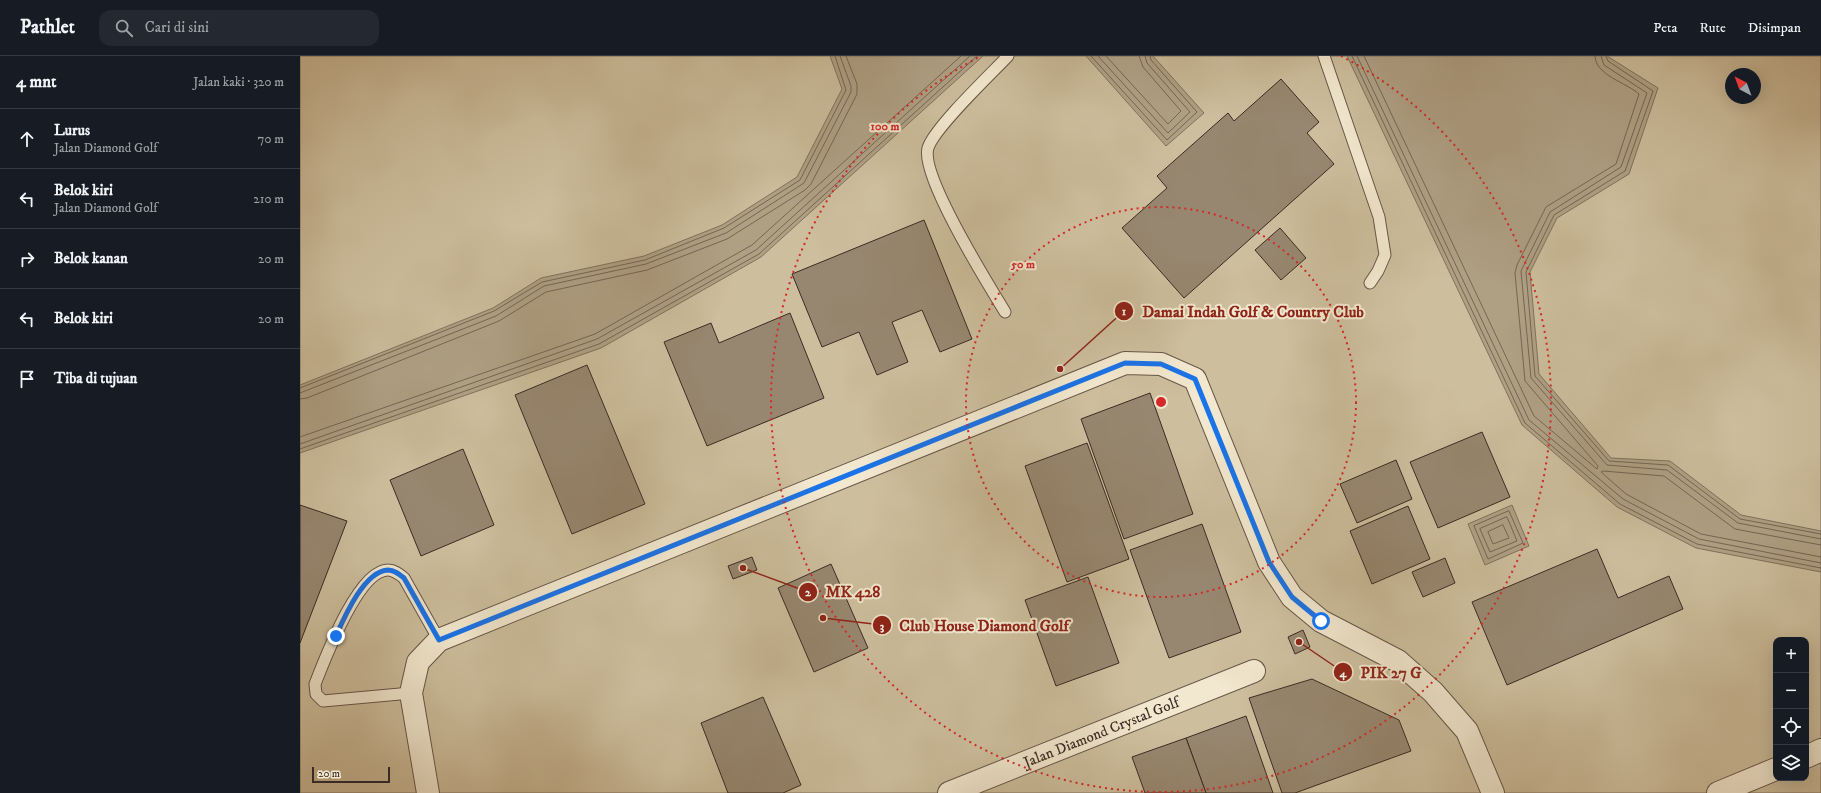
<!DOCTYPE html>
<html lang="id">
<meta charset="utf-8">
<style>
:root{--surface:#171b24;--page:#242831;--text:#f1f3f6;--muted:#9ea1a6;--line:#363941}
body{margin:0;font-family:"IM FELL DW Pica",serif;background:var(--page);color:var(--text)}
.controls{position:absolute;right:12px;bottom:12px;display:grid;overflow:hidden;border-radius:8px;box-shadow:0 4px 16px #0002}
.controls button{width:36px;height:36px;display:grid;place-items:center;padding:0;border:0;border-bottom:1px solid var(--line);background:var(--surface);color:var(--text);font:20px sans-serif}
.compass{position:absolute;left:1425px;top:12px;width:36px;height:36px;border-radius:50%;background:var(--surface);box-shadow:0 4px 16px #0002;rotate:319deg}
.scale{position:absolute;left:12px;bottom:10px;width:78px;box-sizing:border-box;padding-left:4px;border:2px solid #3b2b25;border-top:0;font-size:11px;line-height:14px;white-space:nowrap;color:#3b2b25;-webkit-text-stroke:3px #f2e8cf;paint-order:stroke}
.stop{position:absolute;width:12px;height:12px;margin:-9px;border:3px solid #1a73e8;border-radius:50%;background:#fff}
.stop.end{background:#1a73e8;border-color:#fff;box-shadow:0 1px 4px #0008}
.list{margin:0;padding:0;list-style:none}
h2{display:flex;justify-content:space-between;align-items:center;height:52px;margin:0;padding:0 16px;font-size:17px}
h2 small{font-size:13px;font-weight:400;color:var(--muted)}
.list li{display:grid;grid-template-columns:26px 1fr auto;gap:12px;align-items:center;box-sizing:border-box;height:60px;padding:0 16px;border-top:1px solid var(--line)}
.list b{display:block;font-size:15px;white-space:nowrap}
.list p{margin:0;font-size:13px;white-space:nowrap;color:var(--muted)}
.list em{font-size:13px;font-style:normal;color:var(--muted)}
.icon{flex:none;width:22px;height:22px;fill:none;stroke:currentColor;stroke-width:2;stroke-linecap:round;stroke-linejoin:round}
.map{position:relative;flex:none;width:1521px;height:737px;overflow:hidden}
header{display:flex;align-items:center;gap:24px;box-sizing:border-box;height:56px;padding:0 20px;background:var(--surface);border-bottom:1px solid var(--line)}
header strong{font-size:19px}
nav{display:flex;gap:22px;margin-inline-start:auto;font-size:14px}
.search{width:280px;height:36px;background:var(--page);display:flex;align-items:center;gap:10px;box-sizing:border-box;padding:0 14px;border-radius:12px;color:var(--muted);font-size:15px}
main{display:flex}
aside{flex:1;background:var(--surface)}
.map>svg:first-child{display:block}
.green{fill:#cdbe9d;stroke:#847461;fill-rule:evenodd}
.water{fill:#afa084;stroke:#81715e}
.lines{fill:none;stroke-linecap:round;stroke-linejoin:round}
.shore{stroke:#756654;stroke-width:1}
.building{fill:#978770;stroke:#3b2b25}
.service-casing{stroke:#675749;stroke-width:13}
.minor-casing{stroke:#675749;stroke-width:24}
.service{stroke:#f2e8cf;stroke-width:11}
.minor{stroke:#f2e8cf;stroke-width:22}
.route{stroke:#1a73e8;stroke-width:5}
.ring{fill:none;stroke:#d62828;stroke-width:2;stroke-dasharray:2 4}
.labels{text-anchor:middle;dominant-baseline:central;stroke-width:4;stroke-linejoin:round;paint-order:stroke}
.street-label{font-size:15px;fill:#3b2b25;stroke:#f2e8cf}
.centre{fill:#d62828;stroke:#f2e8cf;stroke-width:2}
.ring-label{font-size:12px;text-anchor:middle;font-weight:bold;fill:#d62828;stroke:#f2e8cf;stroke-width:4;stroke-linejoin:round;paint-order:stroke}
.leader{fill:none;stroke:#8f2418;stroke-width:1.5}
.callout-dot{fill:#8f2418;stroke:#f2e8cf;stroke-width:1.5}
.mark-label{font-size:12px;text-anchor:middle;font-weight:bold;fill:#fff}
.callout-label{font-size:16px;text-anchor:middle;font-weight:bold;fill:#8f2418;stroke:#f2e8cf;stroke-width:4;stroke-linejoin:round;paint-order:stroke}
</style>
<header>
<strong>Pathlet</strong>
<div class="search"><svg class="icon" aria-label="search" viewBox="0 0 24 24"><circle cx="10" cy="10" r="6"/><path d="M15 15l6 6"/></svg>Cari di sini</div>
<nav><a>Peta</a><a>Rute</a><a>Disimpan</a></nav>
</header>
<main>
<aside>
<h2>4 mnt<small>Jalan kaki · 320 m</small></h2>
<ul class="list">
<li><svg class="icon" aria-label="ahead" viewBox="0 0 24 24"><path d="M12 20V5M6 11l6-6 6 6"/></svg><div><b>Lurus</b><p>Jalan Diamond Golf</p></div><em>70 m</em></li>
<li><svg class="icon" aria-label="left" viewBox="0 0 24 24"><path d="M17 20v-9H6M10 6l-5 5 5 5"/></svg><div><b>Belok kiri</b><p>Jalan Diamond Golf</p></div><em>210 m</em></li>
<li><svg class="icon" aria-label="right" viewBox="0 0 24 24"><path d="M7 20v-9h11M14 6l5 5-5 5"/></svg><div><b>Belok kanan</b></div><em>20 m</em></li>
<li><svg class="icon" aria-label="left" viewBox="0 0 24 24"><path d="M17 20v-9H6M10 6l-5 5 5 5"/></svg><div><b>Belok kiri</b></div><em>20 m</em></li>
<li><svg class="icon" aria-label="arrive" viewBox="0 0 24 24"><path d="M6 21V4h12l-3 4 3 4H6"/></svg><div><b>Tiba di tujuan</b></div></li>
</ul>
</aside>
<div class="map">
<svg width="1521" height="737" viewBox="0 0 1521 737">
<rect width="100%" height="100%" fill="#ebdcb5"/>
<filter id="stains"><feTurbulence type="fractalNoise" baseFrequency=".005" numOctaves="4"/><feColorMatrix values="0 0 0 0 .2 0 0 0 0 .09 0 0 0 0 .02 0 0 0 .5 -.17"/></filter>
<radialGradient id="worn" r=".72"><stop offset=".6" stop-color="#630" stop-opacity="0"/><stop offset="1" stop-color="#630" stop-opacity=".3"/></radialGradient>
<!-- green -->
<path class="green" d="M0,0H1521V737H0ZM1431,18H1455V42H1431ZM1476,584H1506V722H1476Z"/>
<!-- water -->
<g class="water">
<polygon points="530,0 683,0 461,201 301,292 0,397 0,329 193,252 241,222 344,200 422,169 497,121 542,33"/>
<polygon points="786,0 853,0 904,57 866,90"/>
<polygon points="1047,0 1307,0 1358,32 1329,118 1257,162 1230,216 1239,318 1311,402 1370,405 1441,459 1521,475 1521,516 1396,492 1317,451 1222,369"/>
<polygon points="1212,449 1229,490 1185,509 1168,468"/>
</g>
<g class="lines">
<!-- shore -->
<g class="shore">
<polyline points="791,0 867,84 897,56 851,4 850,0"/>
<polyline points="798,0 868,77 890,56 847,7 845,0"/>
<polyline points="806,0 868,68 881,55 843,11 839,0"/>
<polyline points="1052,0 1225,367 1320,448 1397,488 1521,512"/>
<polyline points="1057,0 1229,364 1323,443 1399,483 1521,507"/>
<path d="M1064,0L1234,360L1297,413L1298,410L1225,325L1215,217L1217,209L1246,151L1316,108L1339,38C1327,27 1295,19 1295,0"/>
<polyline points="1301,0 1304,9 1347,37 1321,111 1250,156 1221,215 1231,322 1307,409 1367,414 1438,467 1521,483"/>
<polyline points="1306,0 1308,5 1353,35 1325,115 1254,159 1226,216 1235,320 1309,405 1368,409 1440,463 1521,478"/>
<polyline points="0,332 194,255 242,226 345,204 424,172 500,124 546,34 535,0"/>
<polyline points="0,337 196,260 244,230 346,208 426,177 504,127 551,36 551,30 540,0"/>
<polyline points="0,343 7,342 199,265 246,236 347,214 427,183 505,134 511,128 557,38 557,28 546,0"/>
<polyline points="0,381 295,278 452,189 661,0"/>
<polyline points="0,388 297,283 456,194 670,0"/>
<polyline points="0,393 299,288 459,198 677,0"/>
<polygon points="1209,455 1223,487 1188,503 1174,470"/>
<polygon points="1207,461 1217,485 1190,496 1180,473"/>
<polygon points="1203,469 1209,482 1193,488 1188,476"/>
<polyline points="1521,489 1435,473 1364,420 1303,415 1301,416 1326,438 1401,478 1521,501"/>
</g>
</g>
<!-- building -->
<g class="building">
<polygon points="981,23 1019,66 1007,77 1034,108 884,242 822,172 867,132 857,120 928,57 934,65"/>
<polygon points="624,164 672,283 640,296 622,254 592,266 608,306 577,319 559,276 522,291 492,218"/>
<polygon points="980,172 1006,202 981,224 955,194"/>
<polygon points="490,257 524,342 407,390 364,286 411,267 419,287"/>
<polygon points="287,309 345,448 272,478 215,339"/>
<polygon points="850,337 893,458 824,483 781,363"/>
<polygon points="1182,376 1210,441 1138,472 1110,406"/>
<polygon points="787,387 829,503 767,526 725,410"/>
<polygon points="163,393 194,469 121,500 90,424"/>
<polygon points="1096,404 1112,443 1057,467 1040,428"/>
<polygon points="0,449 47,465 0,587"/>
<polygon points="1108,450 1130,503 1072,528 1050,475"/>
<polygon points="902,468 941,576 869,602 830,494"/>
<polygon points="1297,493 1318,542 1369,520 1383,553 1207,629 1172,546"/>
<polygon points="452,501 457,514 433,523 428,510"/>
<polygon points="1145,502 1155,527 1123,541 1112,516"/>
<polygon points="531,508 568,592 514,616 478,532"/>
<polygon points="788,521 819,607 756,630 725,544"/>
<polygon points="1003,574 1010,591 995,598 988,581"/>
<polygon points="1012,623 1099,664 1111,695 995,737 982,737 949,642"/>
<polygon points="463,641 501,729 483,737 428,737 401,667"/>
<polygon points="946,660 973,737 906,737 886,682"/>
<polygon points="886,682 906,737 845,737 832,701"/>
</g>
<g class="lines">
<defs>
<g id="service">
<polyline points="1024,0 1079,161 1085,199 1078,215 1070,227"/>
<path d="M705,256C688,228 620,119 628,92C634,72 691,18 708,0"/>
<path d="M111,637L23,645L16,638L15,628C25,603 58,514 88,514C94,514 99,518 104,522L139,584"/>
</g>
<g id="minor">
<polyline points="1506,701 1521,694"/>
<polyline points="128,737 111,637 118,606 139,584 825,307 861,308 895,323 969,506 992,541 1021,565 1098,605 1133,636 1167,675 1193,737"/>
<path id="s1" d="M649,737L954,615"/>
<polyline points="1418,737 1476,713"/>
</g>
</defs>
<!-- service casing -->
<use href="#service" class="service-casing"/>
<!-- minor casing -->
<use href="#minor" class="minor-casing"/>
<!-- service -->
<use href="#service" class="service"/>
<!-- minor -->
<use href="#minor" class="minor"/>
</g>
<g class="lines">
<!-- route -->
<path class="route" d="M36,580C44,562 64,515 88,514C94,514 99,518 104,522L139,584L825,307L861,308L895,323L969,506L992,541L1021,565"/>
</g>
<!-- distance rings -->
<g class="ring">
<circle cx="861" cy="346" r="195"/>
<path d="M1041 0A390 390 0 1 1 681 0"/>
</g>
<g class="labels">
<!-- street labels -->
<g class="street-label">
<text stroke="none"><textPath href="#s1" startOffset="164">Jalan Diamond Crystal Golf</textPath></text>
</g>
</g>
<circle cx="861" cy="346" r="6" class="centre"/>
<g class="ring-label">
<text x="585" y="74">100 m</text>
<text x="723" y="212">50 m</text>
</g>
<!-- callouts -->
<path class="leader" d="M760 313L824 255M443 512L508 536M523 562L582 569M999 586L1043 616"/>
<g class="callout-dot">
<circle cx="760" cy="313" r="4"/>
<circle cx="443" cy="512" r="4"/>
<circle cx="523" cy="562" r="4"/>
<circle cx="999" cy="586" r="4"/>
<circle cx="824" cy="255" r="10"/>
<circle cx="508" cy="536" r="10"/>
<circle cx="582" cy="569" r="10"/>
<circle cx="1043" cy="616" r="10"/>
</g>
<g class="mark-label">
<text x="824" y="259">1</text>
<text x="508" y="540">2</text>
<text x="582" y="574">3</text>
<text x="1043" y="621">4</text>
</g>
<g class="callout-label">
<text x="953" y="261">Damai Indah Golf &amp; Country Club</text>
<text x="553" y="541">MK 428</text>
<text x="684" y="575">Club House Diamond Golf</text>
<text x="1091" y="622">PIK 27 G</text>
</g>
<rect width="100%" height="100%" filter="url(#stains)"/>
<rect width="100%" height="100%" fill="url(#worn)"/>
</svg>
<div class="controls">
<button>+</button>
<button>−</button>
<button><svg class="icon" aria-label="locate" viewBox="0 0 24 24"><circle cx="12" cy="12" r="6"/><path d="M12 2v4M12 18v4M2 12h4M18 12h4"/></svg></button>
<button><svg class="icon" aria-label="layers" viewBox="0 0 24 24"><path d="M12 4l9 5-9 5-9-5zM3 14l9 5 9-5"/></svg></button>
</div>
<svg class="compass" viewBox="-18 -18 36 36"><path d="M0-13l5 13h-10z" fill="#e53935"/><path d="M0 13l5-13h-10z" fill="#9ea1a6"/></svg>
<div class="scale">20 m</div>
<div class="stop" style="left:1021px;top:565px"></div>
<div class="stop end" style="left:36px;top:580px"></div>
</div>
</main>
